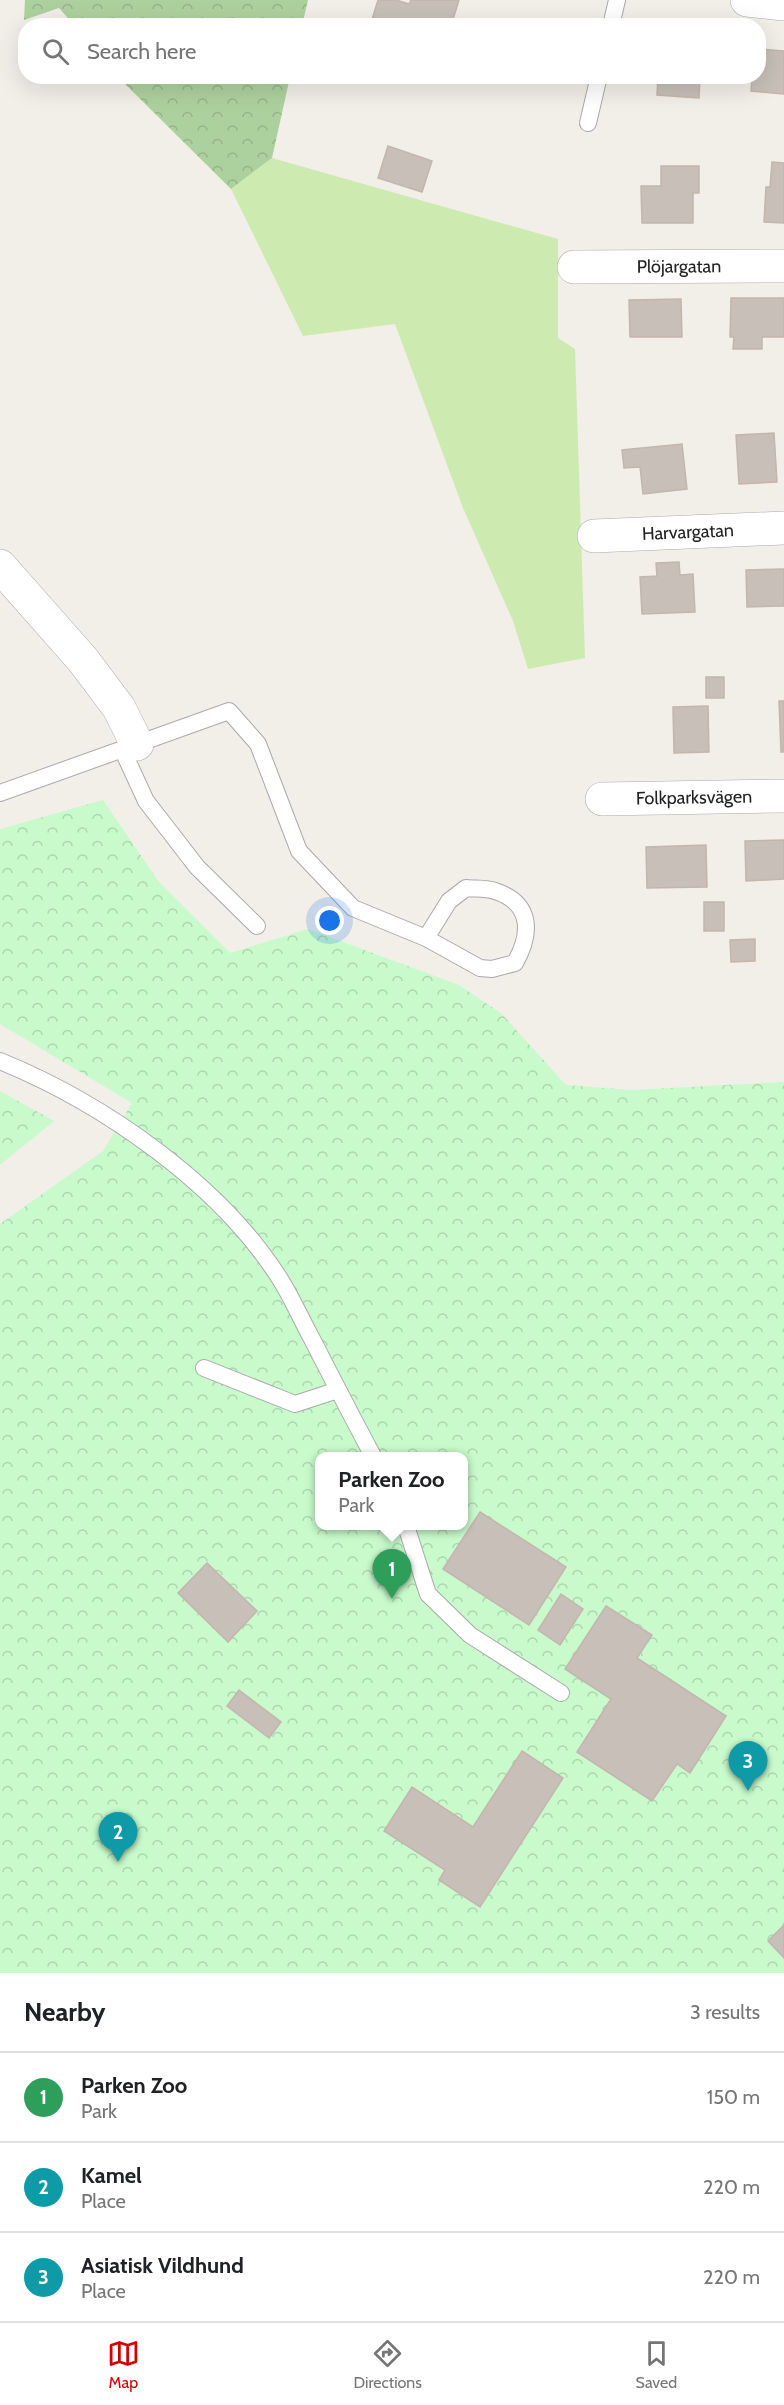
<!DOCTYPE html>
<meta charset="utf-8">
<style>
:root{--surface:#fff;--page:#f2f2f2;--text:#202124;--muted:#757577;--line:#e0e0e0;--accent:#d40000}
body{margin:0;font-family:Cabin,sans-serif;background:var(--page);color:var(--text)}
.you{position:absolute;left:330px;top:921px;width:21px;height:21px;margin:-15px;border:4px solid #fff;border-radius:50%;background:#1a73e8;box-shadow:0 0 0 9px #1a73e833}
.badge{display:grid;place-items:center;width:39px;height:39px;border-radius:50%;background:var(--accent);color:#fff;font-size:20px;font-weight:700}
.pin{position:absolute;translate:-50% -50px;filter:drop-shadow(0 2px 3px #0008)}
.pin::after{content:'';position:absolute;top:32px;width:21px;height:18px;background:inherit;clip-path:polygon(0 0,100% 0,50% 100%)}
.popup{position:absolute;left:315px;top:1452px;width:153px;height:78px;box-sizing:border-box;display:grid;place-content:center;border-radius:12px;background:var(--surface);filter:drop-shadow(0 2px 4px #0005);font-size:20px;white-space:nowrap;color:var(--muted)}
.popup b{font-size:22px;color:var(--text)}
.popup::after{content:'';position:absolute;left:50%;top:100%;margin-left:-12px;border:12px solid transparent;border-top-color:var(--surface)}
.list{margin:0;padding:0;list-style:none}
h2{display:flex;justify-content:space-between;align-items:center;height:78px;margin:0;padding:0 24px;font-size:26px}
h2 small{font-size:20px;font-weight:400;color:var(--muted)}
.list li{display:grid;grid-template-columns:39px 1fr auto;gap:18px;align-items:center;box-sizing:border-box;height:90px;padding:0 24px;border-top:2px solid var(--line)}
.list b{display:block;font-size:22px;white-space:nowrap}
.list p{margin:0;font-size:20px;white-space:nowrap;color:var(--muted)}
.list em{font-size:20px;font-style:normal;color:var(--muted)}
.icon{flex:none;width:33px;height:33px;fill:none;stroke:currentColor;stroke-width:2;stroke-linecap:round;stroke-linejoin:round}
.map{position:relative;flex:none;width:784px;height:1973px;overflow:hidden}
.search{position:absolute;background:var(--surface);box-shadow:0 6px 24px #0002;left:18px;right:18px;top:18px;height:66px;display:flex;align-items:center;gap:15px;box-sizing:border-box;padding:0 21px;border-radius:24px;color:var(--muted);font-size:22px}
.sheet{height:348px;background:var(--surface)}
nav{display:flex;justify-content:space-around;align-items:center;box-sizing:border-box;height:84px;border-top:2px solid var(--line);background:var(--surface);font-size:16px;color:var(--muted)}
nav a{display:grid;justify-items:center;gap:3px}
nav .on{color:var(--accent)}
.map>svg:first-child{display:block}
.grass{fill:#cdebb0}
.forest{fill:url(#forest-crowns)}
.park{fill:url(#park-crowns);fill-rule:evenodd}
.building{fill:#c7bfb8;stroke:#c4b6ab;stroke-width:1.5}
.lines{fill:none;stroke-linecap:round;stroke-linejoin:round}
.service-casing{stroke:#a9a9a9;stroke-width:18}
.minor-casing{stroke:#a9a9a9;stroke-width:34}
.service{stroke:#fff;stroke-width:16}
.minor{stroke:#fff;stroke-width:33}
.labels{text-anchor:middle;dominant-baseline:central;stroke-width:4.5;stroke-linejoin:round;paint-order:stroke}
.street-label{font-size:18px;fill:#222;stroke:#fff}
</style>
<div class="map">
<svg width="784" height="1973" viewBox="0 0 784 1973">
<defs>
<pattern id="forest-crowns" width="20" height="18" patternUnits="userSpaceOnUse" patternTransform="scale(1.5)"><rect width="20" height="18" fill="#add19e"/><path d="M2 6a3 3 0 1 1 6 0M12 15a3 3 0 1 1 6 0" fill="none" stroke="#95b388"/></pattern>
<pattern id="park-crowns" width="20" height="18" patternUnits="userSpaceOnUse" patternTransform="scale(1.5)"><rect width="20" height="18" fill="#c8facc"/><path d="M2 6a3 3 0 1 1 6 0M12 15a3 3 0 1 1 6 0" fill="none" stroke="#acd6af"/></pattern>
</defs>
<rect width="100%" height="100%" fill="#f2efe9"/>
<!-- grass -->
<polygon class="grass" points="272,158 558,239 558,338 575,349 585,658 528,669 513,621 463,508 395,324 303,336 231,189"/>
<!-- forest -->
<g class="forest">
<polygon points="25,0 308,0 302,26 74,25 59,8 24,20"/>
<polygon points="118,77 290,77 272,158 231,189"/>
</g>
<!-- park -->
<g class="park">
<path d="M103,800L159,882L230,953L308,929L459,985L502,1014L566,1085L632,1090L784,1082V1973H0V1224L103,1151L132,1103L0,1024V829ZM320,1456H464V1526H320Z"/>
<polygon points="0,1091 54,1121 0,1165"/>
</g>
<!-- building -->
<g class="building">
<polygon points="378,0 396,0 409,4 411,0 459,0 451,26 370,26"/>
<polygon points="758,49 784,51 784,94 751,91 752,76 758,76"/>
<polygon points="658,76 700,76 699,98 657,95"/>
<polygon points="388,146 432,161 422,192 378,178"/>
<polygon points="772,162 784,163 784,223 764,222 766,187 770,187"/>
<polygon points="661,166 699,166 699,193 693,193 693,223 642,223 641,186 661,186"/>
<polygon points="731,298 784,298 784,337 762,337 762,349 733,349 734,337 730,337"/>
<polygon points="681,299 682,337 630,337 629,300"/>
<polygon points="774,433 777,482 739,484 736,435"/>
<polygon points="682,444 687,489 643,494 640,467 624,468 622,450"/>
<polygon points="679,562 680,575 693,574 695,612 642,614 640,577 657,576 656,563"/>
<polygon points="784,569 784,606 747,607 746,570"/>
<rect x="706" y="677" width="18" height="21"/>
<polygon points="779,701 784,701 784,752 781,752"/>
<polygon points="708,706 709,752 674,753 673,707"/>
<polygon points="784,840 784,879 746,881 745,841"/>
<polygon points="706,845 707,887 647,888 646,847"/>
<rect x="704" y="902" width="20" height="29"/>
<polygon points="755,939 755,961 731,962 730,940"/>
<polygon points="480,1512 566,1567 529,1625 443,1569"/>
<polygon points="207,1563 257,1611 228,1642 178,1593"/>
<polygon points="561,1594 583,1609 560,1645 538,1630"/>
<polygon points="606,1606 652,1635 637,1658 726,1716 690,1773 677,1764 652,1801 577,1752 611,1699 565,1669"/>
<polygon points="239,1690 281,1722 269,1738 227,1706"/>
<polygon points="522,1751 563,1778 480,1907 439,1880 445,1870 384,1831 412,1787 473,1827"/>
<polygon points="784,1925 784,1958 768,1941"/>
</g>
<g class="lines">
<defs>
<g id="service">
<polyline points="611,26 617,0"/>
<polyline points="588,123 599,76"/>
<polyline points="122,749 146,801 197,867 257,926"/>
<path d="M0,793L229,711L258,744L299,851L353,908L426,938L480,968L492,969L515,963C532,933 532,903 495,891C487,888 475,889 466,888L449,901L426,938"/>
<path d="M0,1061C103,1103 220,1184 280,1279C292,1298 301,1319 312,1339C332,1378 352,1417 373,1456"/>
<polyline points="204,1368 295,1404 338,1390"/>
<polyline points="406,1526 428,1594 470,1635 561,1693"/>
</g>
<g id="minor">
<polyline points="747,0 784,4"/>
<path id="s1" d="M574,267L784,266"/>
<path id="s2" d="M594,536L784,528"/>
<polyline points="0,566 83,660 119,708 137,744"/>
<path id="s3" d="M602,799L784,796"/>
</g>
</defs>
<!-- service casing -->
<use href="#service" class="service-casing"/>
<!-- minor casing -->
<use href="#minor" class="minor-casing"/>
<!-- service -->
<use href="#service" class="service"/>
<!-- minor -->
<use href="#minor" class="minor"/>
</g>
<g class="labels">
<!-- street labels -->
<g class="street-label">
<text stroke="none"><textPath href="#s1" startOffset="105">Plöjargatan</textPath></text>
<text stroke="none"><textPath href="#s2" startOffset="94">Harvargatan</textPath></text>
<text stroke="none"><textPath href="#s3" startOffset="92">Folkparksvägen</textPath></text>
</g>
</g>
</svg>
<div class="you"></div>
<div class="pin badge" style="left:392px;top:1599px;background:#2e9e5b">1</div>
<div class="popup"><b>Parken Zoo</b>Park</div>
<div class="pin badge" style="left:118px;top:1862px;background:#0f9aa8">2</div>
<div class="pin badge" style="left:748px;top:1791px;background:#0f9aa8">3</div>
<div class="search"><svg class="icon" aria-label="search" viewBox="0 0 24 24"><circle cx="10" cy="10" r="6"/><path d="M15 15l6 6"/></svg>Search here</div>
</div>
<section class="sheet">
<h2>Nearby<small>3 results</small></h2>
<ul class="list">
<li><span class="badge" style="background:#2e9e5b">1</span><div><b>Parken Zoo</b><p>Park</p></div><em>150 m</em></li>
<li><span class="badge" style="background:#0f9aa8">2</span><div><b>Kamel</b><p>Place</p></div><em>220 m</em></li>
<li><span class="badge" style="background:#0f9aa8">3</span><div><b>Asiatisk Vildhund</b><p>Place</p></div><em>220 m</em></li>
</ul>
</section>
<nav>
<a class="on"><svg class="icon" aria-label="map" viewBox="0 0 24 24"><path d="M3 6l6-2 6 2 6-2v14l-6 2-6-2-6 2zM9 4v14M15 6v14"/></svg>Map</a>
<a><svg class="icon" aria-label="directions" viewBox="0 0 24 24"><path d="M12 3l9 9-9 9-9-9zM9 14v-3h6M13 9l2 2-2 2"/></svg>Directions</a>
<a><svg class="icon" aria-label="saved" viewBox="0 0 24 24"><path d="M7 4h10v16l-5-4-5 4z"/></svg>Saved</a>
</nav>
